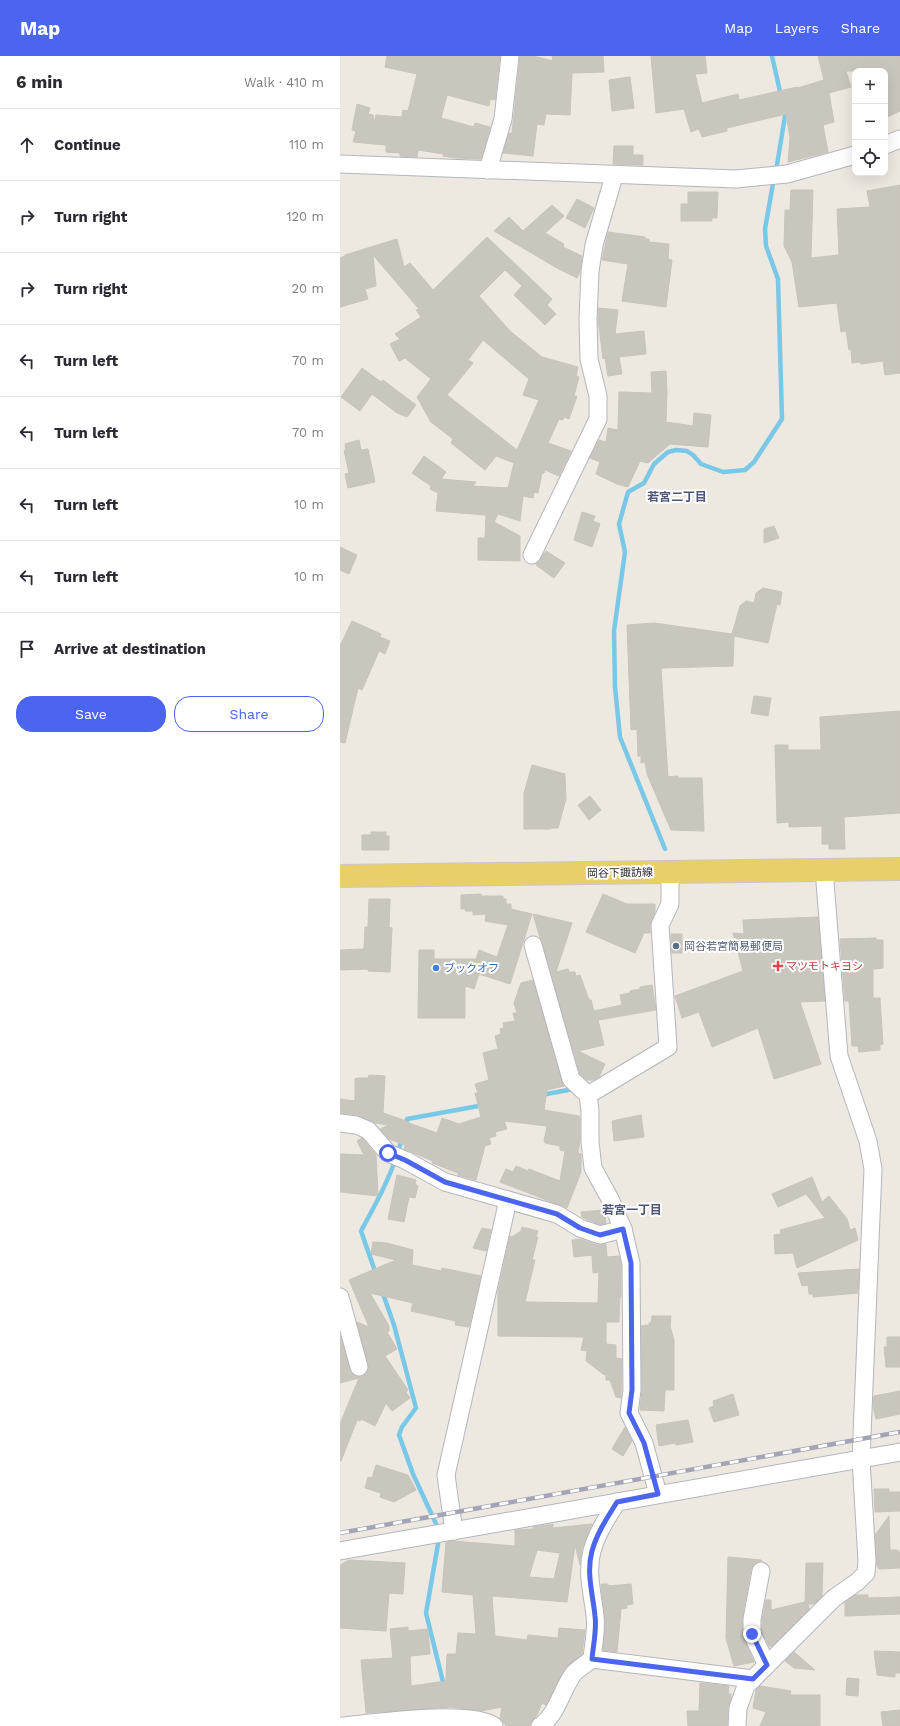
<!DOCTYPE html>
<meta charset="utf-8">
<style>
:root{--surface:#fff;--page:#f2f2f3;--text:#2b2b33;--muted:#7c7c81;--line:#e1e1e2;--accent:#4b65f0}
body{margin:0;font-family:"Work Sans","Noto Sans JP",sans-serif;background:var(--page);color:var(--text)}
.controls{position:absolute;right:12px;top:12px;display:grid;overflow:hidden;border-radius:8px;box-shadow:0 4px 16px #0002}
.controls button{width:36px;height:36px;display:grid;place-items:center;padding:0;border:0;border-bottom:1px solid var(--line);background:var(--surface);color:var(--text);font:20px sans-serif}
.stop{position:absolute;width:12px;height:12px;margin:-9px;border:3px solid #4b65f0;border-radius:50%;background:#fff}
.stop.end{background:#4b65f0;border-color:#fff;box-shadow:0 1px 4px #0008}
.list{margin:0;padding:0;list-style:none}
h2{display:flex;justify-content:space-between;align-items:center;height:52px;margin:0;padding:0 16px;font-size:17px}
h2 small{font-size:13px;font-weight:400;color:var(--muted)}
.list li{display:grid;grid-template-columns:26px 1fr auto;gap:12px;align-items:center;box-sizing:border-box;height:72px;padding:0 16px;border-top:1px solid var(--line)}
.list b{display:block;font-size:15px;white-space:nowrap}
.list em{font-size:13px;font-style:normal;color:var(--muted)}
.actions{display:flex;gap:8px;padding:12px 16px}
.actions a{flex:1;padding:9px 0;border:1px solid var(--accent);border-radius:16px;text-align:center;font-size:14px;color:var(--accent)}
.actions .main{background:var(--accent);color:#fff}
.icon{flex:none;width:22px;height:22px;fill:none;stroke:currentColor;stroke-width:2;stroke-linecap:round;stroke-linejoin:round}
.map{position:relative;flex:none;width:560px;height:1670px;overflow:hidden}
header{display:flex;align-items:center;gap:24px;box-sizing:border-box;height:56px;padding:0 20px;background:var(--accent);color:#fff}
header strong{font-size:19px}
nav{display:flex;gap:22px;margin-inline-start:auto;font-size:14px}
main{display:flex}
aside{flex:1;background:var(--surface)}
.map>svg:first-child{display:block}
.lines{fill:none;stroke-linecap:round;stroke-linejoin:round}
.stream{stroke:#7ac8e8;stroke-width:4.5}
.building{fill:#c9c6be;stroke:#c9c4ba;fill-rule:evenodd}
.minor-casing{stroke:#b3b6bf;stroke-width:19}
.major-casing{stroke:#c8c8c8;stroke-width:24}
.minor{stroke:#fff;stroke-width:17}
.major{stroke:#e9cf69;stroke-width:22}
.rail-casing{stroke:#a3a5b6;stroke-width:4.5}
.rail{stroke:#fff;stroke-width:3;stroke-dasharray:9;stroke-linecap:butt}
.route{stroke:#4b65f0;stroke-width:5}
.service-dot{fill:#5c6f8a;stroke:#fff;stroke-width:1.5}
.health-dot{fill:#e0444e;stroke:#fff;stroke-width:1.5}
.shop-dot{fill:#3f7fe0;stroke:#fff;stroke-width:1.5}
.labels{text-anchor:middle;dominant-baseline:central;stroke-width:4;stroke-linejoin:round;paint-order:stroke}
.street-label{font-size:11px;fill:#2d2d2d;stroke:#fff}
.service-label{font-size:11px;fill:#4e5e75;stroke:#fff;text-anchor:start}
.health-label{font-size:11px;fill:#be3a42;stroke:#fff;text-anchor:start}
.shop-label{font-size:11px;fill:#366cbe;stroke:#fff;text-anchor:start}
.neighbourhood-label{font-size:12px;font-weight:bold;fill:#4f567b;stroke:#fff}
</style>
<header>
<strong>Map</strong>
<nav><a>Map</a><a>Layers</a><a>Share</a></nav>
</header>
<main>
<aside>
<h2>6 min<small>Walk · 410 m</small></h2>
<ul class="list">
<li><svg class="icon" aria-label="ahead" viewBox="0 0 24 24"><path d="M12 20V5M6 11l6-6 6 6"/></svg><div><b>Continue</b></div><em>110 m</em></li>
<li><svg class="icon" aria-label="right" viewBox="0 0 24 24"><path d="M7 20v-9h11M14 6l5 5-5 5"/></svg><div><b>Turn right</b></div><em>120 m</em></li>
<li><svg class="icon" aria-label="right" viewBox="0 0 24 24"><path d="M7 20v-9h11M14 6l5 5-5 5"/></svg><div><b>Turn right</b></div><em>20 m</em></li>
<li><svg class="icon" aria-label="left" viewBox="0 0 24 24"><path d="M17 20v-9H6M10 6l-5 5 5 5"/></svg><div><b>Turn left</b></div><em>70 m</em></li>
<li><svg class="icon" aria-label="left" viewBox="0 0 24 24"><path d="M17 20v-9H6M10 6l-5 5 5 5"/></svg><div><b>Turn left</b></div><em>70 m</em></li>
<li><svg class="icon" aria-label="left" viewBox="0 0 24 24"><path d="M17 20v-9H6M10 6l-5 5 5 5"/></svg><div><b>Turn left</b></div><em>10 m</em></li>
<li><svg class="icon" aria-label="left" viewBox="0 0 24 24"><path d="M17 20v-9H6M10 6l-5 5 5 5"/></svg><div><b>Turn left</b></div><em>10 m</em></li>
<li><svg class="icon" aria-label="arrive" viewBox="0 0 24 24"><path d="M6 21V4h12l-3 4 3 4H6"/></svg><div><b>Arrive at destination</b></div></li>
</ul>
<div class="actions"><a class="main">Save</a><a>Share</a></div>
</aside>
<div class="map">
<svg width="560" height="1670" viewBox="0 0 560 1670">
<rect width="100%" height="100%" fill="#ede8e0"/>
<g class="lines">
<!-- stream -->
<g class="stream">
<polyline points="432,0 441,40"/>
<polyline points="436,115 445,60 444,53"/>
<polyline points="325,793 280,681 275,631 274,575 285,496 279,468 288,436 304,427 314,408 328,396 336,394 347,395 353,399 361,408 383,416 405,414 414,406 442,363 438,223 426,190 425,173 434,122"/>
<polyline points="201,1039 234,1033"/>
<polyline points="65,1071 67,1063 144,1049"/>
<path d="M36,1218L21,1175C38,1144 53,1117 62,1082"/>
<polyline points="42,1235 54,1269 76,1352 62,1371 59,1379 73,1418 97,1470 98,1473"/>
<polyline points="98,1481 98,1488 86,1557 104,1630"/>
</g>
</g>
<!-- building -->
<g class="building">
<polygon points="47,0 160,0 155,44 150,43 149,50 107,39 101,62 134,71 135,67 150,71 141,103 116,102 103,100 104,98 78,94 77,101 60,100 60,97 46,96 46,89 13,86 16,75 12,74 17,48 30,52 28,58 33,59 34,67 36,59 62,61 63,54 68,55 77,18 45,11"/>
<polygon points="180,0 193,0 213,5 212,0 263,0 264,16 232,17 230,59 206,58 204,69 197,68 193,100 163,97 169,77 172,77"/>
<polygon points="311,0 365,0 367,17 355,18 362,47 398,38 399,44 457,31 458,32 484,24 478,0 560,0 560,55 545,62 545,15 506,15 511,31 489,37 494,66 483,69 488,96 448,106 450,82 446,58 387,72 387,75 362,81 359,73 351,76 344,53 316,57"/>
<polygon points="290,21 294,52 272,55 269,24"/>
<polygon points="274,90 293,90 293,99 303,99 303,109 273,108"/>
<polygon points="560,129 560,317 545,319 543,305 521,308 520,306 512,307 511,293 509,294 506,275 501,276 497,247 459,251 452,206 444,190 445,154 450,154 451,134 473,134 471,202 499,199 497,153 530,151 527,135"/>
<polygon points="348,136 378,136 377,162 372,162 372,165 341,165 341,148 348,148"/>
<polygon points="237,143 254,152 245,172 226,162"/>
<polygon points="212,149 224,160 205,177 224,188 223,191 242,200 240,216 237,222 217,212 154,175 169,161 183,175"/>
<polygon points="268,176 305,181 305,183 309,183 309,186 329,188 328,203 332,204 326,251 282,245 288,208 262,204"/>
<path d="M147,181L212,243L207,249L216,258L205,269L174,239L182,230L165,214L139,240L170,275L202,301L238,311L236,320L239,321L234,340H237L229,363L224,361L223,364L219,363L208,387L231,395L219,420L203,413L205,416L203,418L202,417L198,437L194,436L193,442L183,440L180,465L158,458L154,466L180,480V505L138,504V482H145L146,459L96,455L98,437L90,433L91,430L72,417L84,400L106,416L101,423L136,426L133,430L168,432L174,407L156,400L145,414L111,387L113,383L91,366L77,341L91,323L65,302L59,305L50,288L60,283L55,278L81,261L76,254L79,253L33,199L36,230L25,233L28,243L0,251V202L5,200V199L57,183L64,211L70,207L93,234ZM143,284L189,323L183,339L199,344L177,394L107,339L133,307L128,304Z"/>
<polygon points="258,252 278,254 275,278 304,275 306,298 279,301 282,318 268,320 265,302 263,303 258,263"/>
<polygon points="22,312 41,326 43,324 76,349 67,361 57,357 32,338 20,355 1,341"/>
<polygon points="326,315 327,336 326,366 353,370 354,357 371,359 368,391 330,388 308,407 300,405 288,431 277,428 256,418 260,406 250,402 259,384 266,386 268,372 278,374 279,336 312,337 311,316"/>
<polygon points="19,384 21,394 28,393 35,426 8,432 5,418 9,417 4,394 6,394 5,388"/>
<polygon points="242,456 255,460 253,465 260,468 252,491 234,484"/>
<polygon points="434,470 439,482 424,487 424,473"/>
<polygon points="0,491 17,499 9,518 0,514"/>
<polygon points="206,495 225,507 214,522 196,509"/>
<polygon points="423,532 442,536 440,549 437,548 428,587 394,580 393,610 321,612 328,721 338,720 338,722 362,722 364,775 331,774 307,718 305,706 301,707 301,700 298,700 297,673 291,674 287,569 314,567 392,578 400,550 406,545 414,547 416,537"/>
<polygon points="12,565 41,578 40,581 50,585 45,598 39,595 22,634 18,632 5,687 0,686 0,590"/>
<polygon points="414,640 431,642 428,660 411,657"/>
<polygon points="560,655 560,757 504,761 505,793 489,793 489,788 482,788 482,770 449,771 449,766 437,767 435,689 448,689 448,694 481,694 480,661"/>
<polygon points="192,709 225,718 226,743 218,772 211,772 211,773 184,773 184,737"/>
<polygon points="250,740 261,754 249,764 238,749"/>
<polygon points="31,776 46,776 46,780 49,780 49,794 22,794 22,779 31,779"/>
<polygon points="141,838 141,840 163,840 163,843 166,843 166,848 171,848 171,853 192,858 170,928 139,918 134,933 125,930 125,962 78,962 79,894 94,894 94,903 136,903 139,894 157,901 168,869 145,865 146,858 133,859 133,855 125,855 126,853 121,853 121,839"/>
<polygon points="263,838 287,848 315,848 315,856 310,869 310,877 304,877 295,897 246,876"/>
<polygon points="29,843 50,843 49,871 52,872 50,916 28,915 28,913 0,914 0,894 24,893 25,871 28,871"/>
<polygon points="193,858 232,867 216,916 228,913 229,916 235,916 236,920 240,919 249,944 251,944 254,955 282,949 280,939 290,937 290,935 300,933 300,931 312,929 316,954 258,964 264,989 238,995 265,1008 259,1021 253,1024 247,1024 240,1018"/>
<polygon points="478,861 485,945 460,946 481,1008 434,1023 418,972 372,991 359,956 342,962 335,940 403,915 393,877 404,878 403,864"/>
<polygon points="331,878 342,878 342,897 332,897"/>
<polygon points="536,882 536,884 543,884 543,912 533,913 533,942 540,942 543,988 540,989 540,994 519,996 518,990 512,990 509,945 505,945 500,883"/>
<polygon points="193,924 224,1030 207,1034 204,1054 239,1060 240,1063 240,1084 238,1097 241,1098 241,1116 227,1152 160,1126 166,1113 173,1116 176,1110 188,1115 189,1113 220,1125 225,1095 220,1094 220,1090 205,1087 204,1085 207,1070 164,1065 167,1073 155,1076 156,1080 149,1082 151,1088 145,1090 136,1124 118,1119 118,1117 92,1107 93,1105 64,1093 65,1089 49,1083 40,1073 49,1069 35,1067 17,1059 0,1057 0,1043 15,1045 15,1023 17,1022 28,1022 29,1019 45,1020 43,1057 69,1066 69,1067 97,1077 102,1062 119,1068 141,1061 135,1037 138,1037 135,1028 149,1024 143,997 158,993 155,980 161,978 160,973 164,972 163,967 175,965 173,957 177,957 174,947 181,927"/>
<polygon points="301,1059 304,1081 274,1085 272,1065"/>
<polygon points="22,1082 36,1099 38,1140 0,1136 0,1098 24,1099 17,1085"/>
<polygon points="57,1119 76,1124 75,1128 78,1130 75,1142 69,1141 64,1166 48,1163"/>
<polygon points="472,1121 482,1146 489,1140 507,1163 510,1174 515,1172 518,1184 457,1212 453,1197 435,1198 434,1179 441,1178 440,1174 485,1162 466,1138 438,1151 432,1138"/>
<polygon points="264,1154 266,1167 260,1169 242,1161 241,1156"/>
<polygon points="182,1171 198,1175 196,1181 198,1181 192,1204 195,1204 185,1246 258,1247 259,1216 253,1217 252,1199 234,1201 232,1184 240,1183 257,1189 266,1188 267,1201 279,1200 281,1208 281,1241 280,1241 279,1266 266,1266 266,1288 276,1289 276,1302 282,1303 281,1342 276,1341 270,1324 266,1324 266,1319 263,1318 246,1305 247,1295 241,1294 244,1281 158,1280 158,1235 170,1180 172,1181 181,1175"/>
<polygon points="142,1172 151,1174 146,1195 133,1192"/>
<polygon points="33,1186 47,1187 73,1194 72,1209 101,1215 102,1212 141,1220 129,1271 115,1269 116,1265 71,1255 73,1247 30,1237 49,1270 49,1275 47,1276 57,1293 45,1300 68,1334 66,1336 70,1342 52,1355 46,1347 35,1370 21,1363 20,1365 17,1364 1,1405 0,1405 0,1368 19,1322 0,1327 0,1279 12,1318 17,1321 22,1320 26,1318 29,1313 17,1266 29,1271 9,1224 56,1204 31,1198"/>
<polygon points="519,1213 518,1237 473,1241 473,1238 469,1238 468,1229 462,1230 458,1217"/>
<polygon points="312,1260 331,1260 330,1270 334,1284 334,1334 325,1334 324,1355 300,1354 302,1334 301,1270 309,1269 309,1267 311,1267"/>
<polygon points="547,1281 560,1281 560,1311 546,1311 544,1291 547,1291"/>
<polygon points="560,1335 560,1358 536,1363 533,1350 534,1340"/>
<polygon points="393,1338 399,1359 374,1366 369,1352 374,1350 373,1345"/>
<polygon points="348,1364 353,1386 336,1389 335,1387 319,1390 316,1369"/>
<polygon points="285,1371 292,1385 283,1400 272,1393"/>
<polygon points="36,1409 68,1419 76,1434 54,1446 40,1441 41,1437 25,1432 28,1421 32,1422"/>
<polygon points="534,1433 549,1433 549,1436 560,1436 560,1455 535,1456"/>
<polygon points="549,1460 550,1494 558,1494 558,1496 560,1496 560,1512 539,1513 537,1510 535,1479"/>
<path d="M213,1468V1472L252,1468L242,1492L240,1509L235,1489L227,1546L152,1540L155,1580L187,1584L188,1579L218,1582L219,1572L245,1574L242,1598L226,1611L207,1647L206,1649L202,1647L197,1659L191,1666L190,1670H166L160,1662L162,1651L140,1655L111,1651L26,1657L21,1604L53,1602L50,1573L68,1571V1575L88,1573L90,1598L70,1600L71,1630L106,1625L107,1598H116L118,1577L136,1578L133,1539L102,1536L106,1486L113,1485L175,1490V1474L193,1473V1471ZM197,1494L220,1497L214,1523L189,1521Z"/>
<polygon points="388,1501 421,1504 422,1505 414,1508 411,1513 402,1563 403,1582 414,1606 394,1610 386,1582"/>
<polygon points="9,1504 65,1507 63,1538 49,1537 46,1575 0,1572 0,1509"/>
<polygon points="466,1507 483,1507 482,1540 474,1548 468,1548 469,1553 432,1590 429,1590 422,1576 422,1564 426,1544 431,1544 431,1554 465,1546"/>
<polygon points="261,1528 268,1528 268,1530 291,1528 293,1548 287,1549 287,1552 281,1553 277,1596 263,1594 265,1565"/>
<polygon points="515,1539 528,1539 528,1542 560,1541 560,1558 505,1560 505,1546"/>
<polygon points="534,1595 560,1596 560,1617 555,1617 555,1621 537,1619"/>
<polygon points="454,1596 475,1614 454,1612 445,1605"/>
<polygon points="507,1622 519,1623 518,1640 506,1639"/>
<polygon points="360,1627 389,1630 388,1638 391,1638 391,1643 388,1651 387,1670 348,1670 347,1655 359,1655"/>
<polygon points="420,1630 451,1635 450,1639 480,1639 480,1670 420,1670 426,1656 413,1652 416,1634"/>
<polygon points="560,1654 560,1670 543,1670 541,1656"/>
</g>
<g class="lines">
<defs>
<g id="minor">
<polyline points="545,89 560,83"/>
<polyline points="0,108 396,123 447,118 515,99"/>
<polyline points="148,114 163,63 170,0"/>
<polyline points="192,499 258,363 258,340 249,303 248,263 250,215 254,189 274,120"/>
<polyline points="193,889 231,1023 248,1039"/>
<polyline points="0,1067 16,1069 28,1074 48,1097 65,1104 105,1126 217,1158 240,1172 260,1179 283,1173"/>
<polyline points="0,1241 19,1311"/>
<polyline points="318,1438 304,1387 289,1357 292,1334 291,1207 283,1173 270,1143 253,1112 250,1086 250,1055 248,1039 328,991 320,869 330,848 330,816"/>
<path d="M277,1446C267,1462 257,1477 252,1495C246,1517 253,1539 255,1560C257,1574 253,1590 252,1603L413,1623"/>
<polyline points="114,1475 106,1419 168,1144"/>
<polyline points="0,1495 560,1396"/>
<polyline points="421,1515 412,1563 412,1578 427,1609"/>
<path d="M2,1670C33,1667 132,1653 154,1670"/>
<path d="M200,1670C218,1658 221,1634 234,1617C239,1612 246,1608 252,1603"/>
<polyline points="397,1670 398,1652 406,1630 494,1542 517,1526 526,1517 527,1505 521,1403 533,1113 528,1085 499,1000 484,814"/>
</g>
<polyline id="major" points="0,820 560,813"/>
</defs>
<!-- minor casing -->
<use href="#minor" class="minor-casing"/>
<!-- major casing -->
<use href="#major" class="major-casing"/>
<!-- minor -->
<use href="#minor" class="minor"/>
<!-- major -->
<use href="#major" class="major"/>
<defs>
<polyline id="rail" points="0,1477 560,1376"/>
</defs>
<!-- rail casing -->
<use href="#rail" class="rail-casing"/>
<!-- rail -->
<use href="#rail" class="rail"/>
</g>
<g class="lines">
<!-- route -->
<path class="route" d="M48,1097L65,1104L105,1126L217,1158L240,1172L260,1179L283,1173L291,1207L292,1334L289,1357L304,1387L318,1438L277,1446C267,1462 257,1477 252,1495C246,1517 253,1539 255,1560C257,1574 253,1590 252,1603L413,1623L427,1609L412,1578"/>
</g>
<!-- markers -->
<circle class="service-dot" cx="336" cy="890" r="4"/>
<path class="health-dot" d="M436 904h4v4h4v4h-4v4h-4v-4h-4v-4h4z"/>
<circle class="shop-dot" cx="96" cy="912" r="4"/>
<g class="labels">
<!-- street labels -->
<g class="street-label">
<text transform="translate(280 817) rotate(-1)">岡谷下諏訪線</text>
</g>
<!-- service labels -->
<g class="service-label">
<text x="344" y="890">岡谷若宮簡易郵便局</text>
</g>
<!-- health labels -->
<g class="health-label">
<text x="446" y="910">マツモトキヨシ</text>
</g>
<!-- shop labels -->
<g class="shop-label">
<text x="104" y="912">ブックオフ</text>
</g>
<!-- neighbourhood labels -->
<g class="neighbourhood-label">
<text x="337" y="441">若宮二丁目</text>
<text x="292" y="1154">若宮一丁目</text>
</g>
</g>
</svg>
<div class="controls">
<button>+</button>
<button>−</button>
<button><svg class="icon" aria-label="locate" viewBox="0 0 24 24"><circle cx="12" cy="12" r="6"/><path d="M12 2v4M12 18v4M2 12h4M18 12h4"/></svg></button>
</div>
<div class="stop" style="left:48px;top:1097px"></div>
<div class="stop end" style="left:412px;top:1578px"></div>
</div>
</main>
